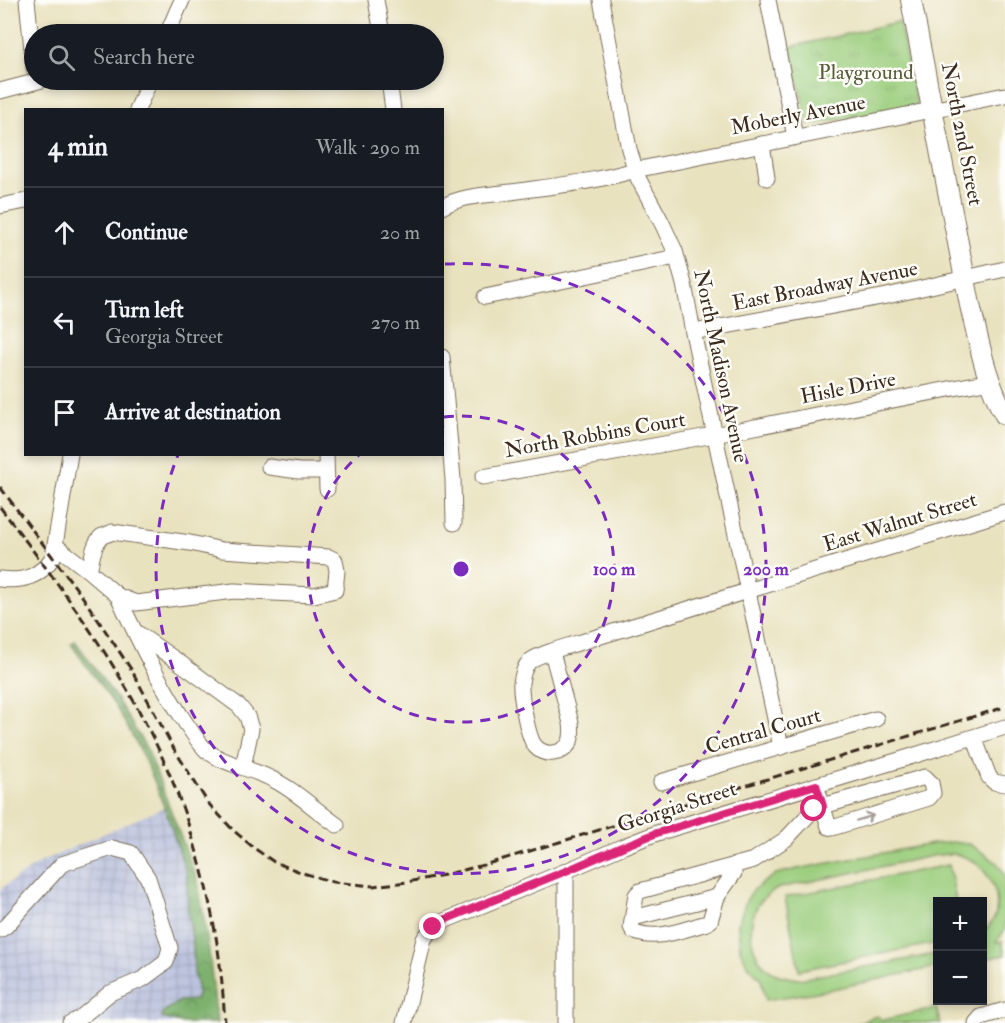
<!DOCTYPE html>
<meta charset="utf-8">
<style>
:root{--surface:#171b24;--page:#242831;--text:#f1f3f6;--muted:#9ea1a6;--line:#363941}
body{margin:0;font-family:"IM FELL Double Pica",serif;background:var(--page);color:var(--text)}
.controls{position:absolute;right:18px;bottom:18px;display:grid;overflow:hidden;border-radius:0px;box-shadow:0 3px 9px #0003}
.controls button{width:54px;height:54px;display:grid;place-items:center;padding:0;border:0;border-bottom:2px solid var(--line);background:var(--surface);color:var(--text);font:30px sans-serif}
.stop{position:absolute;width:18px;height:18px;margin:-14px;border:4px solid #db2777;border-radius:50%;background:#fff}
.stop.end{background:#db2777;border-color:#fff;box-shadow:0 2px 6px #0008}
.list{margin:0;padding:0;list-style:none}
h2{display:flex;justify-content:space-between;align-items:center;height:78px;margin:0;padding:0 24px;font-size:26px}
h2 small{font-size:20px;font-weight:400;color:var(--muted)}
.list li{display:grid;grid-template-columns:39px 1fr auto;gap:18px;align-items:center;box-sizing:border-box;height:90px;padding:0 24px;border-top:2px solid var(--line)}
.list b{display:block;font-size:22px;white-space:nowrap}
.list p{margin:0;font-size:20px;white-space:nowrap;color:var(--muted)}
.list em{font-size:20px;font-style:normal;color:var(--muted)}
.icon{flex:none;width:33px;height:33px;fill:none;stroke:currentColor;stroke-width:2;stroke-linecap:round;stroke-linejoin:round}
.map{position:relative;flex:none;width:1005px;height:1023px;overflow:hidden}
.search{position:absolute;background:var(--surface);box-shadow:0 3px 9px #0003;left:24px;top:24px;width:420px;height:66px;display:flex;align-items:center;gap:15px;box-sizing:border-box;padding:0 21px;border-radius:33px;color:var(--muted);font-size:22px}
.panel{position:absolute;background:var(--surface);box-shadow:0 3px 9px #0003;left:24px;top:108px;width:420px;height:348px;border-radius:0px}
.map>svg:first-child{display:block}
.industrial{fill:url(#industrial-grid)}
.grass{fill:#9cce7e;stroke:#6c7c4e;stroke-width:1.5}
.forest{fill:url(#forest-crowns);stroke:#5c6e46;stroke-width:1.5}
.park{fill:url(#park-tufts);stroke:#6c7c4e;stroke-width:1.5}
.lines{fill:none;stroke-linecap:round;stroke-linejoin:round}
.minor-casing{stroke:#786a56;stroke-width:17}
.major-casing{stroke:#786a56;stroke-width:22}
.minor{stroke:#fff;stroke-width:15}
.major{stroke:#fff;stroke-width:20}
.rail{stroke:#3b2a1e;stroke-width:3;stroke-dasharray:9 4.5;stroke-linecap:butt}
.oneway{stroke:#a79f9a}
.route{stroke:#db2777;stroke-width:8}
.ring{fill:none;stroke:#7b2cbf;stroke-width:3;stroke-dasharray:10 8}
.labels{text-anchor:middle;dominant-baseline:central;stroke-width:5;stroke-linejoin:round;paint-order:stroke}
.park-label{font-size:21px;fill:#585b3b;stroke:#fdfcf7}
.street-label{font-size:21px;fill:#3b2a1e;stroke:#fdfcf7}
.centre{fill:#7b2cbf;stroke:#fdfcf7;stroke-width:3}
.ring-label{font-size:18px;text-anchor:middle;font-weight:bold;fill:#7b2cbf;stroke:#fdfcf7;stroke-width:5;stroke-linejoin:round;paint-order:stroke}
</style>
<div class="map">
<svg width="1005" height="1023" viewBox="0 0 1005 1023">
<defs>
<pattern id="industrial-grid" width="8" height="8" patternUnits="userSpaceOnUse" patternTransform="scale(1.5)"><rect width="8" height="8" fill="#bcc3de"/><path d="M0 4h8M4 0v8" fill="none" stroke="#a2a8be"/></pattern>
<pattern id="forest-crowns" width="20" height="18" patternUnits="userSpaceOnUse" patternTransform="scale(1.5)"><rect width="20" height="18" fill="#7db16d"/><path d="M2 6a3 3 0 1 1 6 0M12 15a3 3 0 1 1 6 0" fill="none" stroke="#689059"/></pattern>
<pattern id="park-tufts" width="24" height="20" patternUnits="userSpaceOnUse" patternTransform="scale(1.5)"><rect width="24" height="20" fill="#9cce7e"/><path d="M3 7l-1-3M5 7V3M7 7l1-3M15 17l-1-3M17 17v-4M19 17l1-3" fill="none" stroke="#87b16c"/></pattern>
</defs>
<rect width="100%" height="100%" fill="#fdfcf7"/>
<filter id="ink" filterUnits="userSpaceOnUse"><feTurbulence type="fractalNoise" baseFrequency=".0167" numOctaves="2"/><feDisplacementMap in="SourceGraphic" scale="12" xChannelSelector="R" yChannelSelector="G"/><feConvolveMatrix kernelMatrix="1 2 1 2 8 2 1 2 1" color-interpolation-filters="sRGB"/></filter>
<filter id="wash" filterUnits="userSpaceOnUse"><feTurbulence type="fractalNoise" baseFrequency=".008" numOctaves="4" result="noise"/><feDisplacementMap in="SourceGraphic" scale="24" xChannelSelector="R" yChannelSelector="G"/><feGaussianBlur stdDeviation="1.35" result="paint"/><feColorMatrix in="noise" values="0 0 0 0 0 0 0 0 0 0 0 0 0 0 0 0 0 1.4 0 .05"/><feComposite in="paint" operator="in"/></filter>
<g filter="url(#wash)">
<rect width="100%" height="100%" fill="#e9e2bf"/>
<!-- industrial -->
<polygon class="industrial" points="164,807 187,875 188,912 193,947 194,973 198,992 195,1000 180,1001 163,1018 181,1023 0,1023 0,889 41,862"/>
<!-- grass -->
<g class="grass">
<path d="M952,842L969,844L982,852L997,863L1005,875V930L996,942L1002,941L1005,955L983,959C982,952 980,941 982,935C985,929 993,923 995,916C1003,888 981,856 952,854C947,854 942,855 937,855L779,888C771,892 763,897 758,905C746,927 750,958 772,972C780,977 790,978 799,979L937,954V967L823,991L766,1000L761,979L747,964L740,949L738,924L746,901L753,890L776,874L802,868L932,844Z"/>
<polygon points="949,865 956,901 938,902 937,943 799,970 785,897"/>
</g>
<!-- forest -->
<polygon class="forest" points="75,641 116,698 148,751 198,882 209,951 217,1023 181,1023 162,1018 163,1012 180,1001 195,1000 198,992 194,973 193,947 188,912 187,875 169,820 153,778 138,746 116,707 71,644"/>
<!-- park -->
<g class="park">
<polygon points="899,22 917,106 808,125 790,47"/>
<polygon points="936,1008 940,1023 857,1023 877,1016 883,1020"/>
</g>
</g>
<g filter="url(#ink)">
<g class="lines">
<defs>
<g id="minor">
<polyline points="27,0 34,69"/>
<polyline points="376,0 382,34"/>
<polyline points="601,0 629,149 638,178 661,221 675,251 684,284 693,332 781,747"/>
<polyline points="768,0 795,137"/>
<polyline points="167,34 182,0"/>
<polyline points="389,80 393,110"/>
<polyline points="0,91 42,80"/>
<polyline points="137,110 150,80"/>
<polyline points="762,144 767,178"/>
<polyline points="0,206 26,201"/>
<path d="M442,207C462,195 489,195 511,192C553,186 595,182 635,170L1005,95"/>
<polyline points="485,297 676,257"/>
<polyline points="693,332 887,296 1005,269"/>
<polyline points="442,357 453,479 454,523"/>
<polyline points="326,454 327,489"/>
<polyline points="269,467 299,471 326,471"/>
<polyline points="483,477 714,435 990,381"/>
<path d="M56,546L89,571L118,596L136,603L234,591L314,595L335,590L337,571L335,560L329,557L222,550L190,543L112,532C111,533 103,536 102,536C93,543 92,560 89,571"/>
<path d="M0,579C23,582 40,577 53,557L70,454"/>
<path d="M118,596C138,640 160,685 187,725C193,733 199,744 207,751C226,765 250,768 270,778C294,789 315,810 337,825"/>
<polyline points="137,633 183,665 239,706 247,716 251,729 243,767"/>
<path d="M552,652L571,723C572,730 572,736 570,742C563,755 544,757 535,746C528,738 520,695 521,683C522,676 524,667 529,662C538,653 580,643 594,638L1005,512"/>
<polyline points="974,737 989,777 994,782 1005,784"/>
<polyline points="661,782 876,719"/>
<path d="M733,866L734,873L717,897L710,921L707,923C684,929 656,942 633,931L631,927L636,895L640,891L754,860L786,839L814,809L823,806L925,777L931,783L933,793L929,798L832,828L829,827L816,785"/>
<polyline points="633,918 717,897"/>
<polyline points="0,930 6,926 62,864 112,848 131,853 148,878 170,948 166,962 143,979 110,993 80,1018 70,1023"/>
<polyline points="404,1023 424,939 429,932 439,923 566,871 624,846 657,833 903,759 1005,727"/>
<polyline points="566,1023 566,871"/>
<polyline points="976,1023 981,1017 1005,1010"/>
</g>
<path id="major" d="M911,0L970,305C979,342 986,382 1005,415"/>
</defs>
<!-- minor casing -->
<use href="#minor" class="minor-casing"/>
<!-- major casing -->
<use href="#major" class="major-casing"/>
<!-- minor -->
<use href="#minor" class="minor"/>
<!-- major -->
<use href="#major" class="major"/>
<!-- rail -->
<g class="rail">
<polyline points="0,487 82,596 131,669 174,749 208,803 233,830 254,848 274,862 303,873 333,882 373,886 407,882 444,875 487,864 1005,707"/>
<path d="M0,507C54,578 109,650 149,730C182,794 204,866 216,937C221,966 223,994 225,1023"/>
</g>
</g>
<!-- one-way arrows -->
<defs><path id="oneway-shaft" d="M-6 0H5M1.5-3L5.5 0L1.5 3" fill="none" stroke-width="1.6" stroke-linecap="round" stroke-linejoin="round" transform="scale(1.5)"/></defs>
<use class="oneway" href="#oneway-shaft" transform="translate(865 818) rotate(-17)"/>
</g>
<g class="lines" filter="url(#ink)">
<!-- route -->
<polyline class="route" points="433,927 439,922 566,871 624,846 657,833 816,785 823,806 814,809"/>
</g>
<!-- distance rings -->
<g class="ring">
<path d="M444 417A153 153 0 1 1 359 455"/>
<path d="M445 264A305 305 0 1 1 178 455"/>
</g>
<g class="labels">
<!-- park labels -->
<g class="park-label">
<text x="866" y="72">Playground</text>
</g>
<!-- street labels -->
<g class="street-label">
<text transform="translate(798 115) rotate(-11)">Moberly Avenue</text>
<text transform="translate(962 134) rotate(79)">North 2nd Street</text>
<text transform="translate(825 286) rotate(-11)">East Broadway Avenue</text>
<text transform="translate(721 366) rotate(78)">North Madison Avenue</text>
<text transform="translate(848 388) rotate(-11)">Hisle Drive</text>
<text transform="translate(595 435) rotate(-10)">North Robbins Court</text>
<text transform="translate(900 522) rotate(-17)">East Walnut Street</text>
<text transform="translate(763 731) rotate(-16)">Central Court</text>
<text transform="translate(677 807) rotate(-18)">Georgia Street</text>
</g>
</g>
<circle cx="461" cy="569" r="9" class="centre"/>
<g class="ring-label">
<text x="614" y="575">100 m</text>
<text x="766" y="575">200 m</text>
</g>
</svg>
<div class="controls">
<button>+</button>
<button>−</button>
</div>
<div class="stop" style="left:814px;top:809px"></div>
<div class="stop end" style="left:433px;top:927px"></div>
<div class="search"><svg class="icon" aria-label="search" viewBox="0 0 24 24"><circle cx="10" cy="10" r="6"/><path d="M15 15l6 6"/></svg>Search here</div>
<section class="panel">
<h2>4 min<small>Walk · 290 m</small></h2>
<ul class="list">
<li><svg class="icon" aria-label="ahead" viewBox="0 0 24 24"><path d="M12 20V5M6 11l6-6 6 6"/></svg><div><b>Continue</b></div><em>20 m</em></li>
<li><svg class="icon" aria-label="left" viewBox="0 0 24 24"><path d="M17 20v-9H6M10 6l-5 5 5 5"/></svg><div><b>Turn left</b><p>Georgia Street</p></div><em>270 m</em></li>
<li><svg class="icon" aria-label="arrive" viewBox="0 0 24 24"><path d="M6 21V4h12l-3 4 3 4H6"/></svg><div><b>Arrive at destination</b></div></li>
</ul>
</section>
</div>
